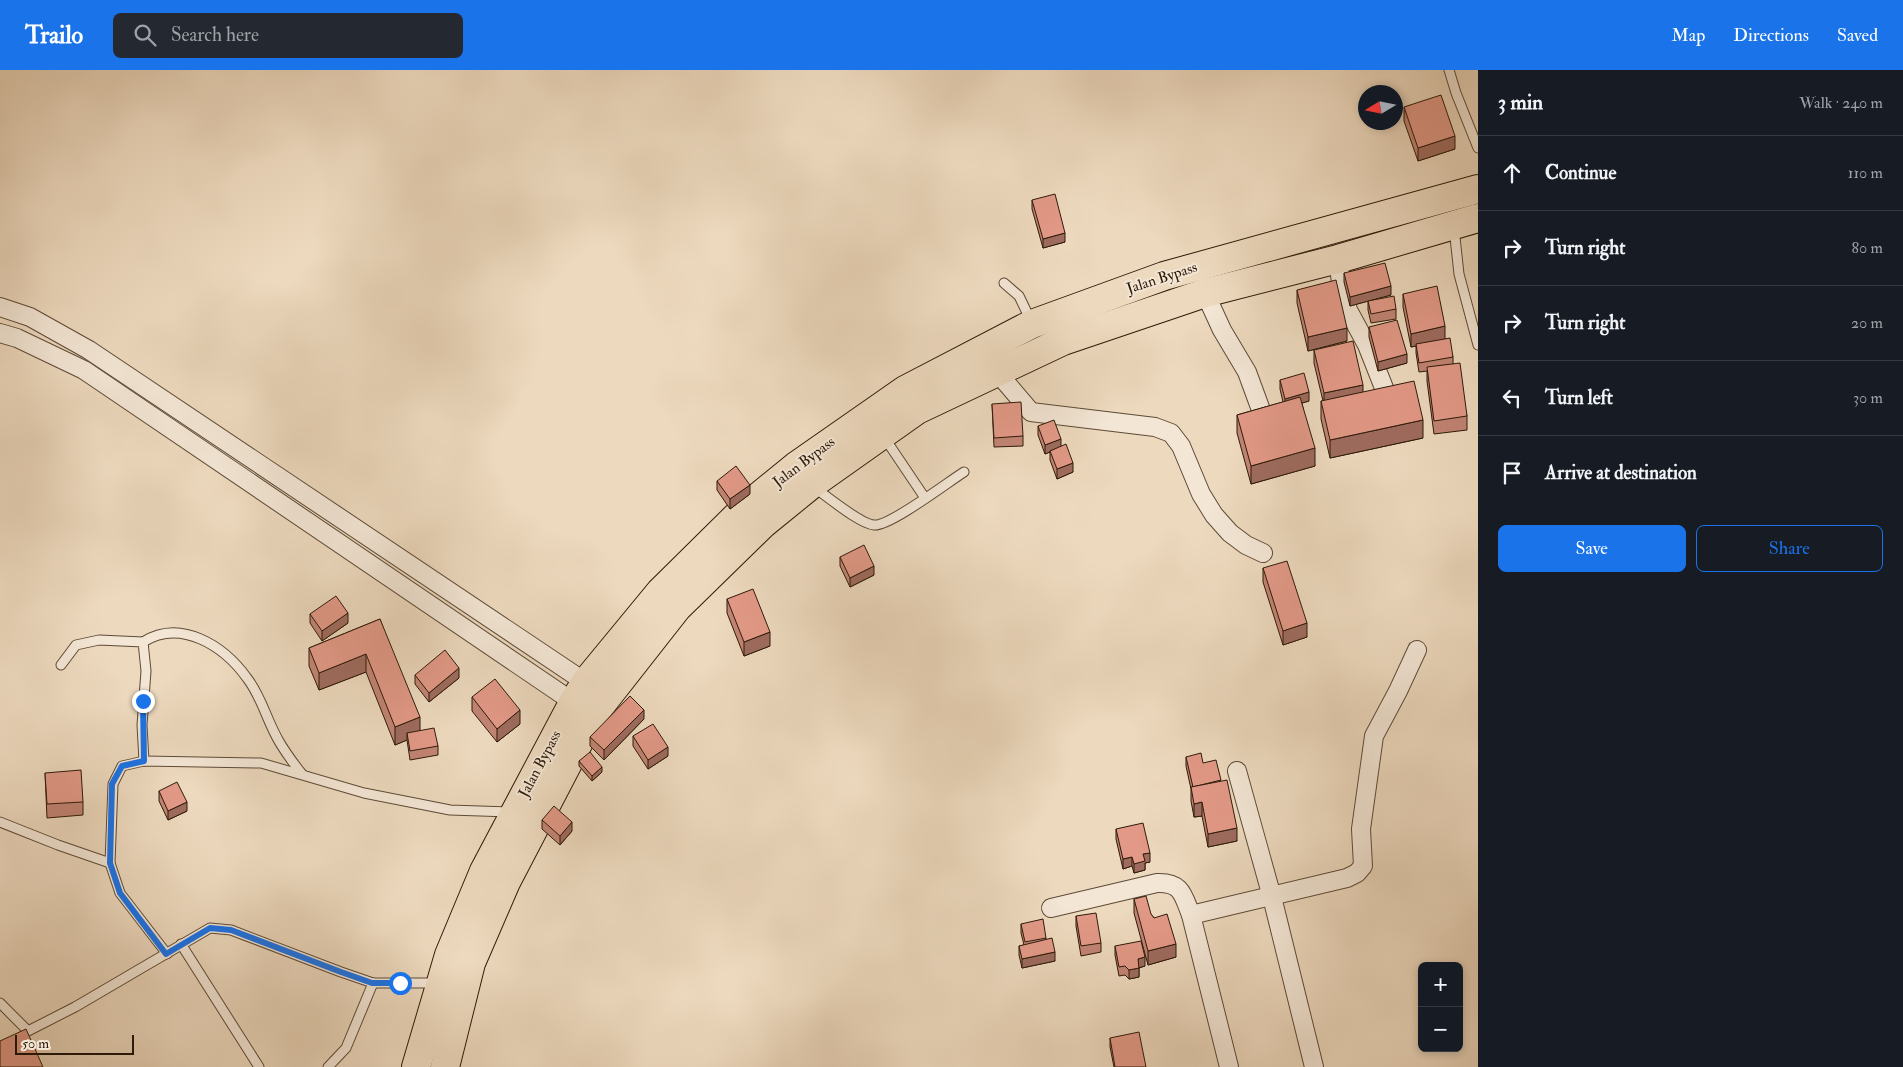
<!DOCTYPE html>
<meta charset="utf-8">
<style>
:root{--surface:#171b24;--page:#242831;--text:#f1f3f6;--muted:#9ea1a6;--line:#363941;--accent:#1a73e8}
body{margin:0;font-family:"IM FELL Double Pica",serif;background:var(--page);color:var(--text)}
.controls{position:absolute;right:15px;bottom:15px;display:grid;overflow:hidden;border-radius:8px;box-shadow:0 2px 8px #0003}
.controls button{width:45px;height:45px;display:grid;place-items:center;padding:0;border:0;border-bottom:1px solid var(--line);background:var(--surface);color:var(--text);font:25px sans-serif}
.compass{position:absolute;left:1358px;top:15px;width:45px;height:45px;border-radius:50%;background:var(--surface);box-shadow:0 2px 8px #0003;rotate:260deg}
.scale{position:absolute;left:15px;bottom:12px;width:119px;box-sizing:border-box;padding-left:5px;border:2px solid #2d1a09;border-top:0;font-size:14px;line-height:18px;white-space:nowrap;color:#2d1a09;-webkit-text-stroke:4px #f3e6d5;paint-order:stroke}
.stop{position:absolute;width:15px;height:15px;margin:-11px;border:4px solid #1a73e8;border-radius:50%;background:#fff}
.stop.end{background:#1a73e8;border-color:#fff;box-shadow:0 1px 5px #0008}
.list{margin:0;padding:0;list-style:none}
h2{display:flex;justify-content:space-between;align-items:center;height:65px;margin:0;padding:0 20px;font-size:21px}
h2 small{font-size:16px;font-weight:400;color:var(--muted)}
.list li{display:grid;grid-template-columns:32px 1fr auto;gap:15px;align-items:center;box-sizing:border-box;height:75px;padding:0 20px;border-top:1px solid var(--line)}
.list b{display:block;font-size:19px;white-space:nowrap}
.list em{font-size:16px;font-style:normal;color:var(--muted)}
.actions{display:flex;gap:10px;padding:15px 20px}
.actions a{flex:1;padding:11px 0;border:1px solid var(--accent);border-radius:8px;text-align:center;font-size:18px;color:var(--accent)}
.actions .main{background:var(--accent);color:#fff}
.icon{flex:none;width:28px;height:28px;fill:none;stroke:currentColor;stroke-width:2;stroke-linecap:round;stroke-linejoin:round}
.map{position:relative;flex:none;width:1478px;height:997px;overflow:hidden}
header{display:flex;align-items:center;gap:30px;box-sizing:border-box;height:70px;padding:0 25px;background:var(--accent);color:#fff}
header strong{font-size:24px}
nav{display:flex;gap:28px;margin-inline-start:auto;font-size:18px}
.search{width:350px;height:45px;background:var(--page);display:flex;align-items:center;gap:12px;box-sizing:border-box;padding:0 18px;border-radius:8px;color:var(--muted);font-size:19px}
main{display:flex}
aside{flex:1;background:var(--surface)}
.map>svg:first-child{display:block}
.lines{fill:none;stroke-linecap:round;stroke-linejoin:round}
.lane-casing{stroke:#5d4a36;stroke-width:11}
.street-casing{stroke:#5d4a36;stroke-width:20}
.highway-casing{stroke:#2d1a09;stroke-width:30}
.lane{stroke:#f3e6d5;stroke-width:9}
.street{stroke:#f3e6d5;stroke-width:18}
.highway{stroke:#edd9be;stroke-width:28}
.wall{fill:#c28474;stroke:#2d1a09}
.shaded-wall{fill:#9e6b5e;stroke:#2d1a09}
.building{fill:#e29987;stroke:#2d1a09}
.route{stroke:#1a73e8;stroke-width:6}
.labels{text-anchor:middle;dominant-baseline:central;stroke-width:4;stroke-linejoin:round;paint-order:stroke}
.street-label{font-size:15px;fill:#2d1a09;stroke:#f3e6d5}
</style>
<header>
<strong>Trailo</strong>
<div class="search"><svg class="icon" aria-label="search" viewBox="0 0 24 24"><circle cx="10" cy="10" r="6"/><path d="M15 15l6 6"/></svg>Search here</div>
<nav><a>Map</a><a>Directions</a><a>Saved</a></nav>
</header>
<main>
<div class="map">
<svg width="1478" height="997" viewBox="0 0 1478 997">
<rect width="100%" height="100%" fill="#edd9be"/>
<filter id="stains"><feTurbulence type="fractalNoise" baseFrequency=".004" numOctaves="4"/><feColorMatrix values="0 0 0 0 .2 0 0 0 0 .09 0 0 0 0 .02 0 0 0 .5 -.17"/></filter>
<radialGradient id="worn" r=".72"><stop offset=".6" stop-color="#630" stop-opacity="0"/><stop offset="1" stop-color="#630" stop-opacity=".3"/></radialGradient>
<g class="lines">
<defs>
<g id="lane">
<polyline points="1449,0 1456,23 1478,78"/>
<polyline points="1454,158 1459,204 1478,275"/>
<polyline points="1004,213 1019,226 1031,251"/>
<polyline points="884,367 925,428"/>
<path d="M815,418C828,427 860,454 874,455C889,457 948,412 964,402"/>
<path d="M143,572C181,548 224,576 247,608C262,627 267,652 280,673C286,683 294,694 302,704"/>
<polyline points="61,595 76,575 99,570 143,572 146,601 142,655 144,691"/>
<polyline points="0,752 58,775 110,793"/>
<polyline points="181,874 259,997"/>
<polyline points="167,884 120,823 110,793 113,714 122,696 144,691 261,693 364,723 450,740 511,742"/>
<polyline points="0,933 28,961 75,937 210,858 231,860 341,902 373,913 437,913"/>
<polyline points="328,997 346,978 373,913"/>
</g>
<g id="street">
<polyline points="1338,189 1341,213 1348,240 1367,275 1384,318"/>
<polyline points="1205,223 1222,260 1247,302 1265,351"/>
<polyline points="0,237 30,247 89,280 594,618"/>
<polyline points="0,263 17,268 84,300 582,638"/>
<polyline points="997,302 1031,342 1155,357 1171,363 1181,376 1201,424 1214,445 1230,463 1246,475 1263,483"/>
<polyline points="1237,701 1272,827 1314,997"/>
<path d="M1051,838L1157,813C1182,812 1183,825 1191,845"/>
<polyline points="1229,997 1191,845 1347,808 1357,803 1363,796 1361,759 1374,666 1398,621 1417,580"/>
</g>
<g id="highway">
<polyline points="416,997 449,885 484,801 574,631 585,613 660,522 747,436 796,396 905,320 1032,254 1164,206 1478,119"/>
<polyline points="445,997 471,893 506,812 593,645 677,538 763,454 811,415 917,340 1063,271 1205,223 1338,189 1478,148"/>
</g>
</defs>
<!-- lane casing -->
<use href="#lane" class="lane-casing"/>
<!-- street casing -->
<use href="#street" class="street-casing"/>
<!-- highway casing -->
<use href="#highway" class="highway-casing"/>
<!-- lane -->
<use href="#lane" class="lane"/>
<!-- street -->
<use href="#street" class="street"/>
<!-- highway -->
<use href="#highway" class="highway"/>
</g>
<!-- wall -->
<g class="wall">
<polygon points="1404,37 1455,79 1418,91 1404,51"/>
<polygon points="1032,130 1065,172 1043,178 1032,139"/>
<polygon points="1344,203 1391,225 1370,230 1396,239 1396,249 1371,253 1368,240 1368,231 1350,236 1344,212"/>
<polygon points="1297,220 1347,271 1308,281 1297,233"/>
<polygon points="1403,224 1445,269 1453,287 1453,294 1467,346 1467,360 1434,364 1427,311 1427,301 1419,302 1416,283 1416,276 1411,277 1403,237"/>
<polygon points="1369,257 1407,293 1378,301 1369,267"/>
<polygon points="1314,280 1363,322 1423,368 1330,388 1321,349 1321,331 1323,331 1314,293"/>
<polygon points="1280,310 1309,331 1302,333 1315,396 1251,414 1237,363 1237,345 1283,332 1280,319"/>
<polygon points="992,334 1023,366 1023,376 994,377"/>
<polygon points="1038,356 1061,376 1073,402 1057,409 1050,390 1050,382 1045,384 1038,365"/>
<polygon points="717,411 750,424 730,439 717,420"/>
<polygon points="840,487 874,505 850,517 840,496"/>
<polygon points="1263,498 1307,567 1283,575 1263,512"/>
<polygon points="727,529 770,576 744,586 727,543"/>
<polygon points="310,544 348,553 322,571 310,553"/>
<polygon points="380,549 420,661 438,676 438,685 410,690 407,670 395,675 366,602 319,620 309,596 309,578"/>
<polygon points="415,605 459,608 429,632 415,614"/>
<polygon points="472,627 520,654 497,672 472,641"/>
<polygon points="644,649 604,690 590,676 590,667"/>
<polygon points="633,666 668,686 648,699 633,676"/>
<polygon points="1186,687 1203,693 1221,711 1237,771 1208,777 1202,746 1194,747 1191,731 1191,719 1186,696"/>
<polygon points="579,691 602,702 592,711 579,696"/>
<polygon points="45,703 83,732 83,745 47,748"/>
<polygon points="159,721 187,741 168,750 159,731"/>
<polygon points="542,750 572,761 560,775 542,759"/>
<polygon points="1116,759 1150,792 1145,793 1145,800 1134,803 1132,796 1123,799 1116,769"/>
<polygon points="1134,829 1151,844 1154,848 1176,887 1148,895 1134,843"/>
<polygon points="1076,846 1101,873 1101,882 1081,886 1076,856"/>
<polygon points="1021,854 1046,868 1046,870 1055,891 1022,898 1019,885 1019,876 1024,875 1021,863"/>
<polygon points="1115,876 1145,896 1139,898 1139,907 1129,909 1125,905 1119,906 1115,885"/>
<polygon points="1110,968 1146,997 1114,997 1110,977"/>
</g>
<!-- shaded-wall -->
<g class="shaded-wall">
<polygon points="1455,66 1455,79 1418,91 1418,78"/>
<polygon points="1065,163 1065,172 1043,178 1043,169"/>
<polygon points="1391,216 1391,225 1350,236 1350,227"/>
<polygon points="1445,256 1445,270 1411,277 1411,264"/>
<polygon points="1347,258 1347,271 1308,281 1308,267"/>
<polygon points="1407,284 1407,293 1378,301 1378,292"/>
<polygon points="1363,315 1363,328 1324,337 1324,323"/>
<polygon points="1309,322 1309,331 1285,338 1285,329"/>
<polygon points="1423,350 1423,368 1330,388 1330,370"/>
<polygon points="1061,369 1061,378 1050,381 1050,382 1045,384 1045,375"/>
<polygon points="1315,378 1315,396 1251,414 1251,396"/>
<polygon points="1073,393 1073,402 1057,409 1057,399"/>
<polygon points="750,415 750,424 730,439 730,429"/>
<polygon points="874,496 874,505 850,517 850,508"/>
<polygon points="348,543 348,553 322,571 322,561"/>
<polygon points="1307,553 1307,567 1283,575 1283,561"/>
<polygon points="770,562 770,576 744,586 744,572"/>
<polygon points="366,584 366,602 319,620 319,603"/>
<polygon points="459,598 459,608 429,632 429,623"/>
<polygon points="520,640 520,654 497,672 497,659"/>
<polygon points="644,640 644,649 604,690 604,680"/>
<polygon points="420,647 420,665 407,663 407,670 395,675 395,657"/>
<polygon points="668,677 668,686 648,699 648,690"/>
<polygon points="602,697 602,702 592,711 592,706"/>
<polygon points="187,732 187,741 168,750 168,741"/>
<polygon points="1202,732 1202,746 1194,747 1194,734"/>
<polygon points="572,752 572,761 560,775 560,766"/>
<polygon points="1237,758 1237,771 1208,777 1208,764"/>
<polygon points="1150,783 1150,792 1145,793 1145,800 1134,803 1134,794 1143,784"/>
<polygon points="1132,787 1132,796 1123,799 1123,789"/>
<polygon points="1176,874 1176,887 1148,895 1148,881"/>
<polygon points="1055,882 1055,891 1022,898 1022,889"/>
<polygon points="1145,887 1145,896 1138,898 1138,889"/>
<polygon points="1139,898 1139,907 1129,909 1129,900"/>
</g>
<!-- building -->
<g class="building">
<polygon points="1441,25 1455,66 1418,78 1404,37"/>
<polygon points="1055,124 1065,163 1043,169 1032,130"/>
<polygon points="1385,193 1391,216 1350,227 1344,203"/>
<polygon points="1336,210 1347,258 1308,267 1297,220"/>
<polygon points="1437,216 1445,256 1411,264 1403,224"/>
<polygon points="1394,226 1396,239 1371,244 1368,231"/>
<polygon points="1397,250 1407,284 1378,292 1369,257"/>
<polygon points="1450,268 1453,287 1419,293 1416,274"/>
<polygon points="1353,271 1363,315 1324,323 1314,280"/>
<polygon points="1460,293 1467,346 1434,351 1427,297"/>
<polygon points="1304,303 1309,322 1285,329 1280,310"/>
<polygon points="1414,311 1423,350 1330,370 1321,331"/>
<polygon points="1300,327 1315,378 1251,396 1237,345"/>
<polygon points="1021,332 1023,366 994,368 992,334"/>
<polygon points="1054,350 1061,369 1045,375 1038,356"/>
<polygon points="1066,374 1073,393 1057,399 1050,381"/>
<polygon points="736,396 750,415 730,429 717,411"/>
<polygon points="864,475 874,496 850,508 840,487"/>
<polygon points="1287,491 1307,553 1283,561 1263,498"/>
<polygon points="753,519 770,562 744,572 727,529"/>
<polygon points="336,526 348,543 322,561 310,544"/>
<polygon points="380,549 420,647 395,657 366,584 319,603 309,578"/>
<polygon points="445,580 459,598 429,623 415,605"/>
<polygon points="495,609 520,640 497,659 472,627"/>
<polygon points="630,626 644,640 604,680 590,667"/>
<polygon points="653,654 668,677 648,690 633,666"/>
<polygon points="434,658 438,676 410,681 407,663"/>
<polygon points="590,682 602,697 592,706 579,691"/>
<polygon points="1201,683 1203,693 1216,690 1221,710 1193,717 1186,687"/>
<polygon points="81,700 83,732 47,734 45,703"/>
<polygon points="1227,710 1237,758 1208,764 1202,732 1194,734 1191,717"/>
<polygon points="177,712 187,732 168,741 159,721"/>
<polygon points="554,736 572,752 560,766 542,750"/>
<polygon points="1143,753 1150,783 1143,784 1145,791 1134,794 1132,787 1123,789 1116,759"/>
<polygon points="1146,826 1151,844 1154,848 1167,844 1176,874 1148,881 1134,829"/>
<polygon points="1096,843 1101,873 1081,876 1076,846"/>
<polygon points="1043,849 1046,868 1025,872 1021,854"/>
<polygon points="1052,868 1055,882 1022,889 1019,876"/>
<polygon points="1141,871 1145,887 1138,889 1139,898 1129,900 1125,896 1119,897 1115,876"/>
<polygon points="26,959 43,997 0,997 0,971"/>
<polygon points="1139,962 1146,997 1115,997 1110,968"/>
</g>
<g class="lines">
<!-- route -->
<polyline class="route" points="143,631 144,691 122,696 112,714 110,793 120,823 166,884 210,858 231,860 341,902 372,913 400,913"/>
</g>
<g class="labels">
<!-- street labels -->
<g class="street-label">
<text transform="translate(1162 208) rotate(-18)">Jalan Bypass</text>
<text transform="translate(804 392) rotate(-37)">Jalan Bypass</text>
<text transform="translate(540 694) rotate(-62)">Jalan Bypass</text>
</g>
</g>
<rect width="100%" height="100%" filter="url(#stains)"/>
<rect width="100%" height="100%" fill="url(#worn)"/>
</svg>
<div class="controls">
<button>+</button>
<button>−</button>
</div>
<svg class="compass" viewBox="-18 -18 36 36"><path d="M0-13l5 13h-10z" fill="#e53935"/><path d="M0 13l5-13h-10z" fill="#9ea1a6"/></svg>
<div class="scale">50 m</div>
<div class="stop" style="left:400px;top:913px"></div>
<div class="stop end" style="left:143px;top:631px"></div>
</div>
<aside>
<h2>3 min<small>Walk · 240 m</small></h2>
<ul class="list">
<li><svg class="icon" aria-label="ahead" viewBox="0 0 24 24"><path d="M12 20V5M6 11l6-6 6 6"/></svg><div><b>Continue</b></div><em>110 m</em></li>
<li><svg class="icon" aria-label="right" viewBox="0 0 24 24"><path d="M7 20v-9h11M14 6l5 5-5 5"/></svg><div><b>Turn right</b></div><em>80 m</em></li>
<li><svg class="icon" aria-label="right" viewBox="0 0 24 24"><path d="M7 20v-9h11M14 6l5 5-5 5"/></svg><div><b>Turn right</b></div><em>20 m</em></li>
<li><svg class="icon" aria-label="left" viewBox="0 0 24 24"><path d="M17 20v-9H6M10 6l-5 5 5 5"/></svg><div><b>Turn left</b></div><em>30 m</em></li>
<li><svg class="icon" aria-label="arrive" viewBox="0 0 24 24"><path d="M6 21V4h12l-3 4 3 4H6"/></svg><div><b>Arrive at destination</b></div></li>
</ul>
<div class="actions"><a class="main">Save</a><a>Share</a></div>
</aside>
</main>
